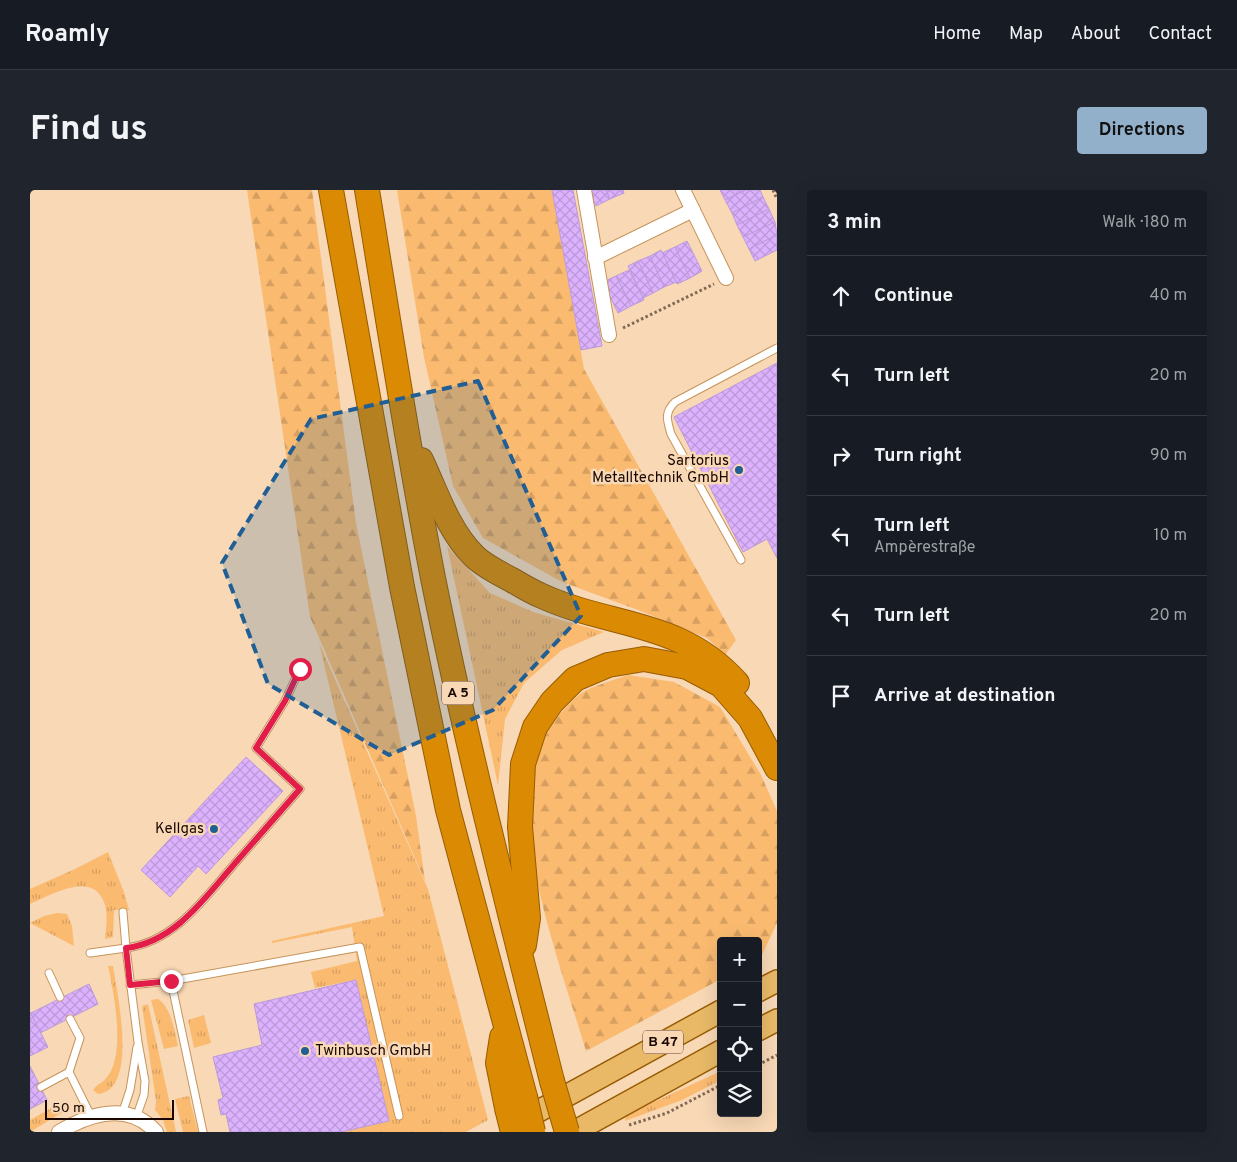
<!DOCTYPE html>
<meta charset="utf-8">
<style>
:root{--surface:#171b24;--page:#20242c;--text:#f1f3f6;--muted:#9ea1a6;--line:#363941;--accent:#93b0ca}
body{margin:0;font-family:Overpass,sans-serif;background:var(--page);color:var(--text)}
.controls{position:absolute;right:15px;bottom:15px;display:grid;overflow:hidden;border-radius:5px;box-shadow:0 5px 20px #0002}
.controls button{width:45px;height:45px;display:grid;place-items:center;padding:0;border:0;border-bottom:1px solid var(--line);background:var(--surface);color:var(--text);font:25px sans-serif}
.scale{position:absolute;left:15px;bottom:12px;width:129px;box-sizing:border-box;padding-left:5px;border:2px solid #190700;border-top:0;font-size:14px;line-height:18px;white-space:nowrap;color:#190700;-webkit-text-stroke:4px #f8d8b5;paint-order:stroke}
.stop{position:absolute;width:15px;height:15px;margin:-11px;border:4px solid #e11d48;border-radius:50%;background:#fff}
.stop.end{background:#e11d48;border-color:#fff;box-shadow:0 1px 5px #0008}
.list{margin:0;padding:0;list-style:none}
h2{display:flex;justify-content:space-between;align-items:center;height:65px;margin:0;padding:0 20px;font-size:21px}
h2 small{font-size:16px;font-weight:400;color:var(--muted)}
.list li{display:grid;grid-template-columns:32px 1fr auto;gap:15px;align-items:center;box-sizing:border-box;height:80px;padding:0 20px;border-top:1px solid var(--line)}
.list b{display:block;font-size:19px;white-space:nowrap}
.list p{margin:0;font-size:16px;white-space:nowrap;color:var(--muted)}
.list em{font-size:16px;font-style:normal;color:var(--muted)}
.icon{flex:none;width:28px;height:28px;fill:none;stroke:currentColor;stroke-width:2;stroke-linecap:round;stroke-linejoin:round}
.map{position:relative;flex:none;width:747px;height:942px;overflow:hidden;border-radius:5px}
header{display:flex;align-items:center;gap:30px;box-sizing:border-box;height:70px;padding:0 25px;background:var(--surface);border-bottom:1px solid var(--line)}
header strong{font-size:24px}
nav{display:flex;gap:28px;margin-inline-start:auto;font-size:18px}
.intro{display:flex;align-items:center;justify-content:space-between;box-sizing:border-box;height:120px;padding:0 30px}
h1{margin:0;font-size:35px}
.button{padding:12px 22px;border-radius:5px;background:var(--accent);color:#111;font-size:18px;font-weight:700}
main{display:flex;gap:30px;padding:0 30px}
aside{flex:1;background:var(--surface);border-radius:5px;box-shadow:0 5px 20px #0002}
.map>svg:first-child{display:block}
.grass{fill:url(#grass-tufts)}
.forest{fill:url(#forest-firs)}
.building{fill:url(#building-cross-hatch);stroke:#bc9ad9}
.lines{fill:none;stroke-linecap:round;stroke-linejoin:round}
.lane-casing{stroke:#c6945b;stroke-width:9}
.street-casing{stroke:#c6945b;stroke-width:16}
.primary-casing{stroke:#975c02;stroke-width:24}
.highway-casing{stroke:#975c02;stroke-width:26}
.path{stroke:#806854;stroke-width:3;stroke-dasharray:2.5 2.5;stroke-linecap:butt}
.lane{stroke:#fff;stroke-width:7}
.street{stroke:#fff;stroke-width:14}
.primary{stroke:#e9b968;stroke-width:21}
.highway{stroke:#db8a03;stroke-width:24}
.highway-bridge-casing{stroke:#975c02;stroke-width:26;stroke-linecap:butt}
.highway-bridge{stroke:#db8a03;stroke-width:24}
.route{stroke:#e11d48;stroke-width:6}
.marked{fill:#205e94;fill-opacity:0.2;stroke:#205e94;stroke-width:4;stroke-dasharray:10 6;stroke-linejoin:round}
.poi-dot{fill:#205e94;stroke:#f8d8b5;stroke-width:2}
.labels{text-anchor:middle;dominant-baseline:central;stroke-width:5;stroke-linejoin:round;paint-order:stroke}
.shield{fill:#f8d8b5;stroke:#5c4636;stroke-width:1}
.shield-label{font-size:14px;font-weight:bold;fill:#190700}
.poi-label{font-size:15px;fill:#190700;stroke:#f8d8b5;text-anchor:end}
</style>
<header>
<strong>Roamly</strong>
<nav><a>Home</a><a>Map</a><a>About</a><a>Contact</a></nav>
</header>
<div class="intro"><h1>Find us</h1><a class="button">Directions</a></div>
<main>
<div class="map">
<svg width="747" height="942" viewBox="0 0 747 942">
<defs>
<pattern id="grass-tufts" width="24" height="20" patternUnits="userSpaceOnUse" patternTransform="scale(1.25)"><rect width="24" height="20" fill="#faba70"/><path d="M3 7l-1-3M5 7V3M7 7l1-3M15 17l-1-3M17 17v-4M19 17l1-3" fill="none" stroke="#d69e5f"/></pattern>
<pattern id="forest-firs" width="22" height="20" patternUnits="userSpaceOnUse" patternTransform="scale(1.25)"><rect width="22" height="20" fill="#faba70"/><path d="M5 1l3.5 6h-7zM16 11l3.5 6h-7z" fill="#d69e5f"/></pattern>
<pattern id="building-cross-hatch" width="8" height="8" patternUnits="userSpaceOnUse" patternTransform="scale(1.25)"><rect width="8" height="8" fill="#dcb2ff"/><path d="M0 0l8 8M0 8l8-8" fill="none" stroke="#bc98d9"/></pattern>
</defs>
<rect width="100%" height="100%" fill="#f8d8b5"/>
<!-- grass -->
<g class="grass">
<polygon points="417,356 460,403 503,422 574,442 532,460 494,493 475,529 468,595"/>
<polygon points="289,453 398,699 458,930 436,942 311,942 359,930 326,790 285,798 281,782 327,771 322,737 242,753 242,751 354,726"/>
<path d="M78,662L94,702L99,720H84L83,747L75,749C76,737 79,721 73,710C60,681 20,706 0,714V699L45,679Z"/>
<polygon points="27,723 37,724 42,736 44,756 0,733 14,726"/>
<path d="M78,776H83C87,803 109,900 68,904L63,900C67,894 73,893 77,887C96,865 84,803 78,776Z"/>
<path d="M128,809C141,817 145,842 148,856L134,859L121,810Z"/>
<polygon points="118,814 146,942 137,942 133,930 125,920 126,911 112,816"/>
<polygon points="174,825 181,853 164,858 158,830"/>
<polygon points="691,881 691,890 652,910 595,931 596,925"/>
<polygon points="159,906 168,942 153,942 145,909"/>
<polygon points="36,913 38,919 0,942 0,930 27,915"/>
</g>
<!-- forest -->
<g class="forest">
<polygon points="217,0 282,0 326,333 386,626 395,691 280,427"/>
<polygon points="367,0 522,0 554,179 706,450 695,465 677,448 608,420 532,392 453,348 423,296 394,167"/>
<path d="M598,485L644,492L690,517L731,585L747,621V733L731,767L728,769V751H691V789L556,861C532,780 486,659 500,576C503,557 533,517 549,505C559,497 584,490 598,485Z"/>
</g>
<!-- building -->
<g class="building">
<polygon points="522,0 543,0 572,156 551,160"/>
<polygon points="559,0 576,0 580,9 566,16"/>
<polygon points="576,0 593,0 594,3 580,9"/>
<polygon points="690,0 716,0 695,10"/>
<polygon points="716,0 730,0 733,7 702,23 695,10"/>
<polygon points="733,7 739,19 707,35 702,23"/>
<polygon points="739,19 745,32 713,47 707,35"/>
<polygon points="745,32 747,45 719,59 713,47"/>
<polygon points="747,45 747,60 725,71 719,59"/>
<polygon points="657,51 672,81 660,88 645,57"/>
<polygon points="645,57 660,88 647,94 632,63"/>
<polygon points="631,60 646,92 634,97 620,66"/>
<polygon points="620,66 634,97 623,103 608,71"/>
<polygon points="608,71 623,103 613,108 598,76"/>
<polygon points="599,80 614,110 601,116 586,86"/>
<polygon points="586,86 601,116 588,123 573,92"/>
<polygon points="747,173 747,368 737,349 713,362 644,227"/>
<polygon points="216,567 253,601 176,684 168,676 140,707 111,680"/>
<polygon points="326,790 359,931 311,942 200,942 196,924 191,925 188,910 193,908 183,867 232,855 224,814"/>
<polygon points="59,794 68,814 10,843 1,823"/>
<polygon points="0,822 18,857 0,866"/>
<polygon points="0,876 17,910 0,919"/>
</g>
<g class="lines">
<defs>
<g id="lane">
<path d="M711,370L641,244C637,230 634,223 645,212L747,158"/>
<path d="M93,722L96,758C146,752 177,705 207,671C228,647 249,623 270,599L226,558L255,511L270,479"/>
<polyline points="60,763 96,758 108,852 115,891 114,905 106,928"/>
<polyline points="19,783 30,807"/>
<polyline points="141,791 173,942"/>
<polyline points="100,795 141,791 330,757 369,926"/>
<polyline points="39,882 50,848 40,829"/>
<polyline points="11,897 39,882 61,926"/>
<polyline points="92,924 100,900 107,857"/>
</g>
<g id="street">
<polyline points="554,0 579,145"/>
<polyline points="653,0 696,88"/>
<polyline points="565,68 663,20"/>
<path d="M29,942C59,924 98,911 126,942"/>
</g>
<g id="primary">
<polyline points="728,801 747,791"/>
<polyline points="728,840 747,830"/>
<polyline points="485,934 691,821"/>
<polyline points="544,942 691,861"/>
</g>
<g id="highway">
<polyline points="301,0 372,397 418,620 495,907"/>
<path d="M337,0C358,129 378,259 403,388C437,557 480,724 522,891"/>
<path d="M391,270C406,302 418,340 444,366C454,376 469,383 482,390C492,396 502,402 512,406C582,438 650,429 707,493"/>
<polyline points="494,755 498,728 490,637 493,574 505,537 522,512 545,489 578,475 614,469 657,477 691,495 720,528 747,578"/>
<polyline points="472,847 468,873 477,918"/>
</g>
</defs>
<!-- lane casing -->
<use href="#lane" class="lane-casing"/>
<!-- street casing -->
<use href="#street" class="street-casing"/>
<!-- primary casing -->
<use href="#primary" class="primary-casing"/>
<!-- highway casing -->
<use href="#highway" class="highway-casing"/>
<!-- path -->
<g class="path">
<polyline points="743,0 747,9"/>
<polyline points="593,138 684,94"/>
<polyline points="728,875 747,865"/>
<polyline points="599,935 637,923 691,895"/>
</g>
<!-- lane -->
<use href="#lane" class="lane"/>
<!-- street -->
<use href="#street" class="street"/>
<!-- primary -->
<use href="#primary" class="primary"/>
<!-- highway -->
<use href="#highway" class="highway"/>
<defs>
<g id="highway-bridge">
<polyline points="522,891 537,942"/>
<polyline points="495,907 503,942"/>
<polyline points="477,918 483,942"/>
</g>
</defs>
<!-- highway-bridge casing -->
<use href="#highway-bridge" class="highway-bridge-casing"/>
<!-- highway-bridge -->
<use href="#highway-bridge" class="highway-bridge"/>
</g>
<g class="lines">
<!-- route -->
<path class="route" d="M141,791L100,795L96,758C146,752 177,705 207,671C228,647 249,623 270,599L226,558L255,511L270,479"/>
</g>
<!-- marked area -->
<path class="marked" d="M448,191L551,426L463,520L359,565L238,494L192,373L281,229Z"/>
<!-- markers -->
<g class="poi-dot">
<circle cx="709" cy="280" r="5"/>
<circle cx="184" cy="639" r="5"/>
<circle cx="275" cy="861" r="5"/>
</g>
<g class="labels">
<!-- shield labels -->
<g class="shield">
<rect x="412" y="491.5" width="32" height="23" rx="4"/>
<rect x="613" y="840.5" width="40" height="23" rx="4"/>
</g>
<g class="shield-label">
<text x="428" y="503">A 5</text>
<text x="633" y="852">B 47</text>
</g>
<!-- poi labels -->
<g class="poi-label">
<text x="699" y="271">Sartorius<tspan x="699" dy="17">Metalltechnik GmbH</tspan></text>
<text x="174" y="639">Kellgas</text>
<text x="285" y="861" text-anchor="start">Twinbusch GmbH</text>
</g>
</g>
</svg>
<div class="controls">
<button>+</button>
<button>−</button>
<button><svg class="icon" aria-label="locate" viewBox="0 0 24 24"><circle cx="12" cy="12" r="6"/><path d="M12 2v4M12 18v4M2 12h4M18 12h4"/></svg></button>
<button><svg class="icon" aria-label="layers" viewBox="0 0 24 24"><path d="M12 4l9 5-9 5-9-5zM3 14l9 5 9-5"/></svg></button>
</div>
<div class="scale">50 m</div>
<div class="stop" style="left:270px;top:479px"></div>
<div class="stop end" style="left:141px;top:791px"></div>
</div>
<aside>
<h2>3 min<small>Walk · 180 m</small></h2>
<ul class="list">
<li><svg class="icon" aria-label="ahead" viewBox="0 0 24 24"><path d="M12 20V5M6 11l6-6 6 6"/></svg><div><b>Continue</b></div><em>40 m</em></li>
<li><svg class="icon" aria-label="left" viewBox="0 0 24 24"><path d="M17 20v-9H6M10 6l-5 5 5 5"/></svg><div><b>Turn left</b></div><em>20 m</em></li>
<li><svg class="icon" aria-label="right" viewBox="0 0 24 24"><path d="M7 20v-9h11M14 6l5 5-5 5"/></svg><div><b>Turn right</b></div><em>90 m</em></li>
<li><svg class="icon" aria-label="left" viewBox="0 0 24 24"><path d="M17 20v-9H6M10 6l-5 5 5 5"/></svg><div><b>Turn left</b><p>Ampèrestraße</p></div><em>10 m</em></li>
<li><svg class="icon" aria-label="left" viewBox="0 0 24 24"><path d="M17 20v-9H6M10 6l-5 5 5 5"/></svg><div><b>Turn left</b></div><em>20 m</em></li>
<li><svg class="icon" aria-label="arrive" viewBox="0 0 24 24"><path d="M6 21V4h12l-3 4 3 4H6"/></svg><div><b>Arrive at destination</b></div></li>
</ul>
</aside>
</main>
